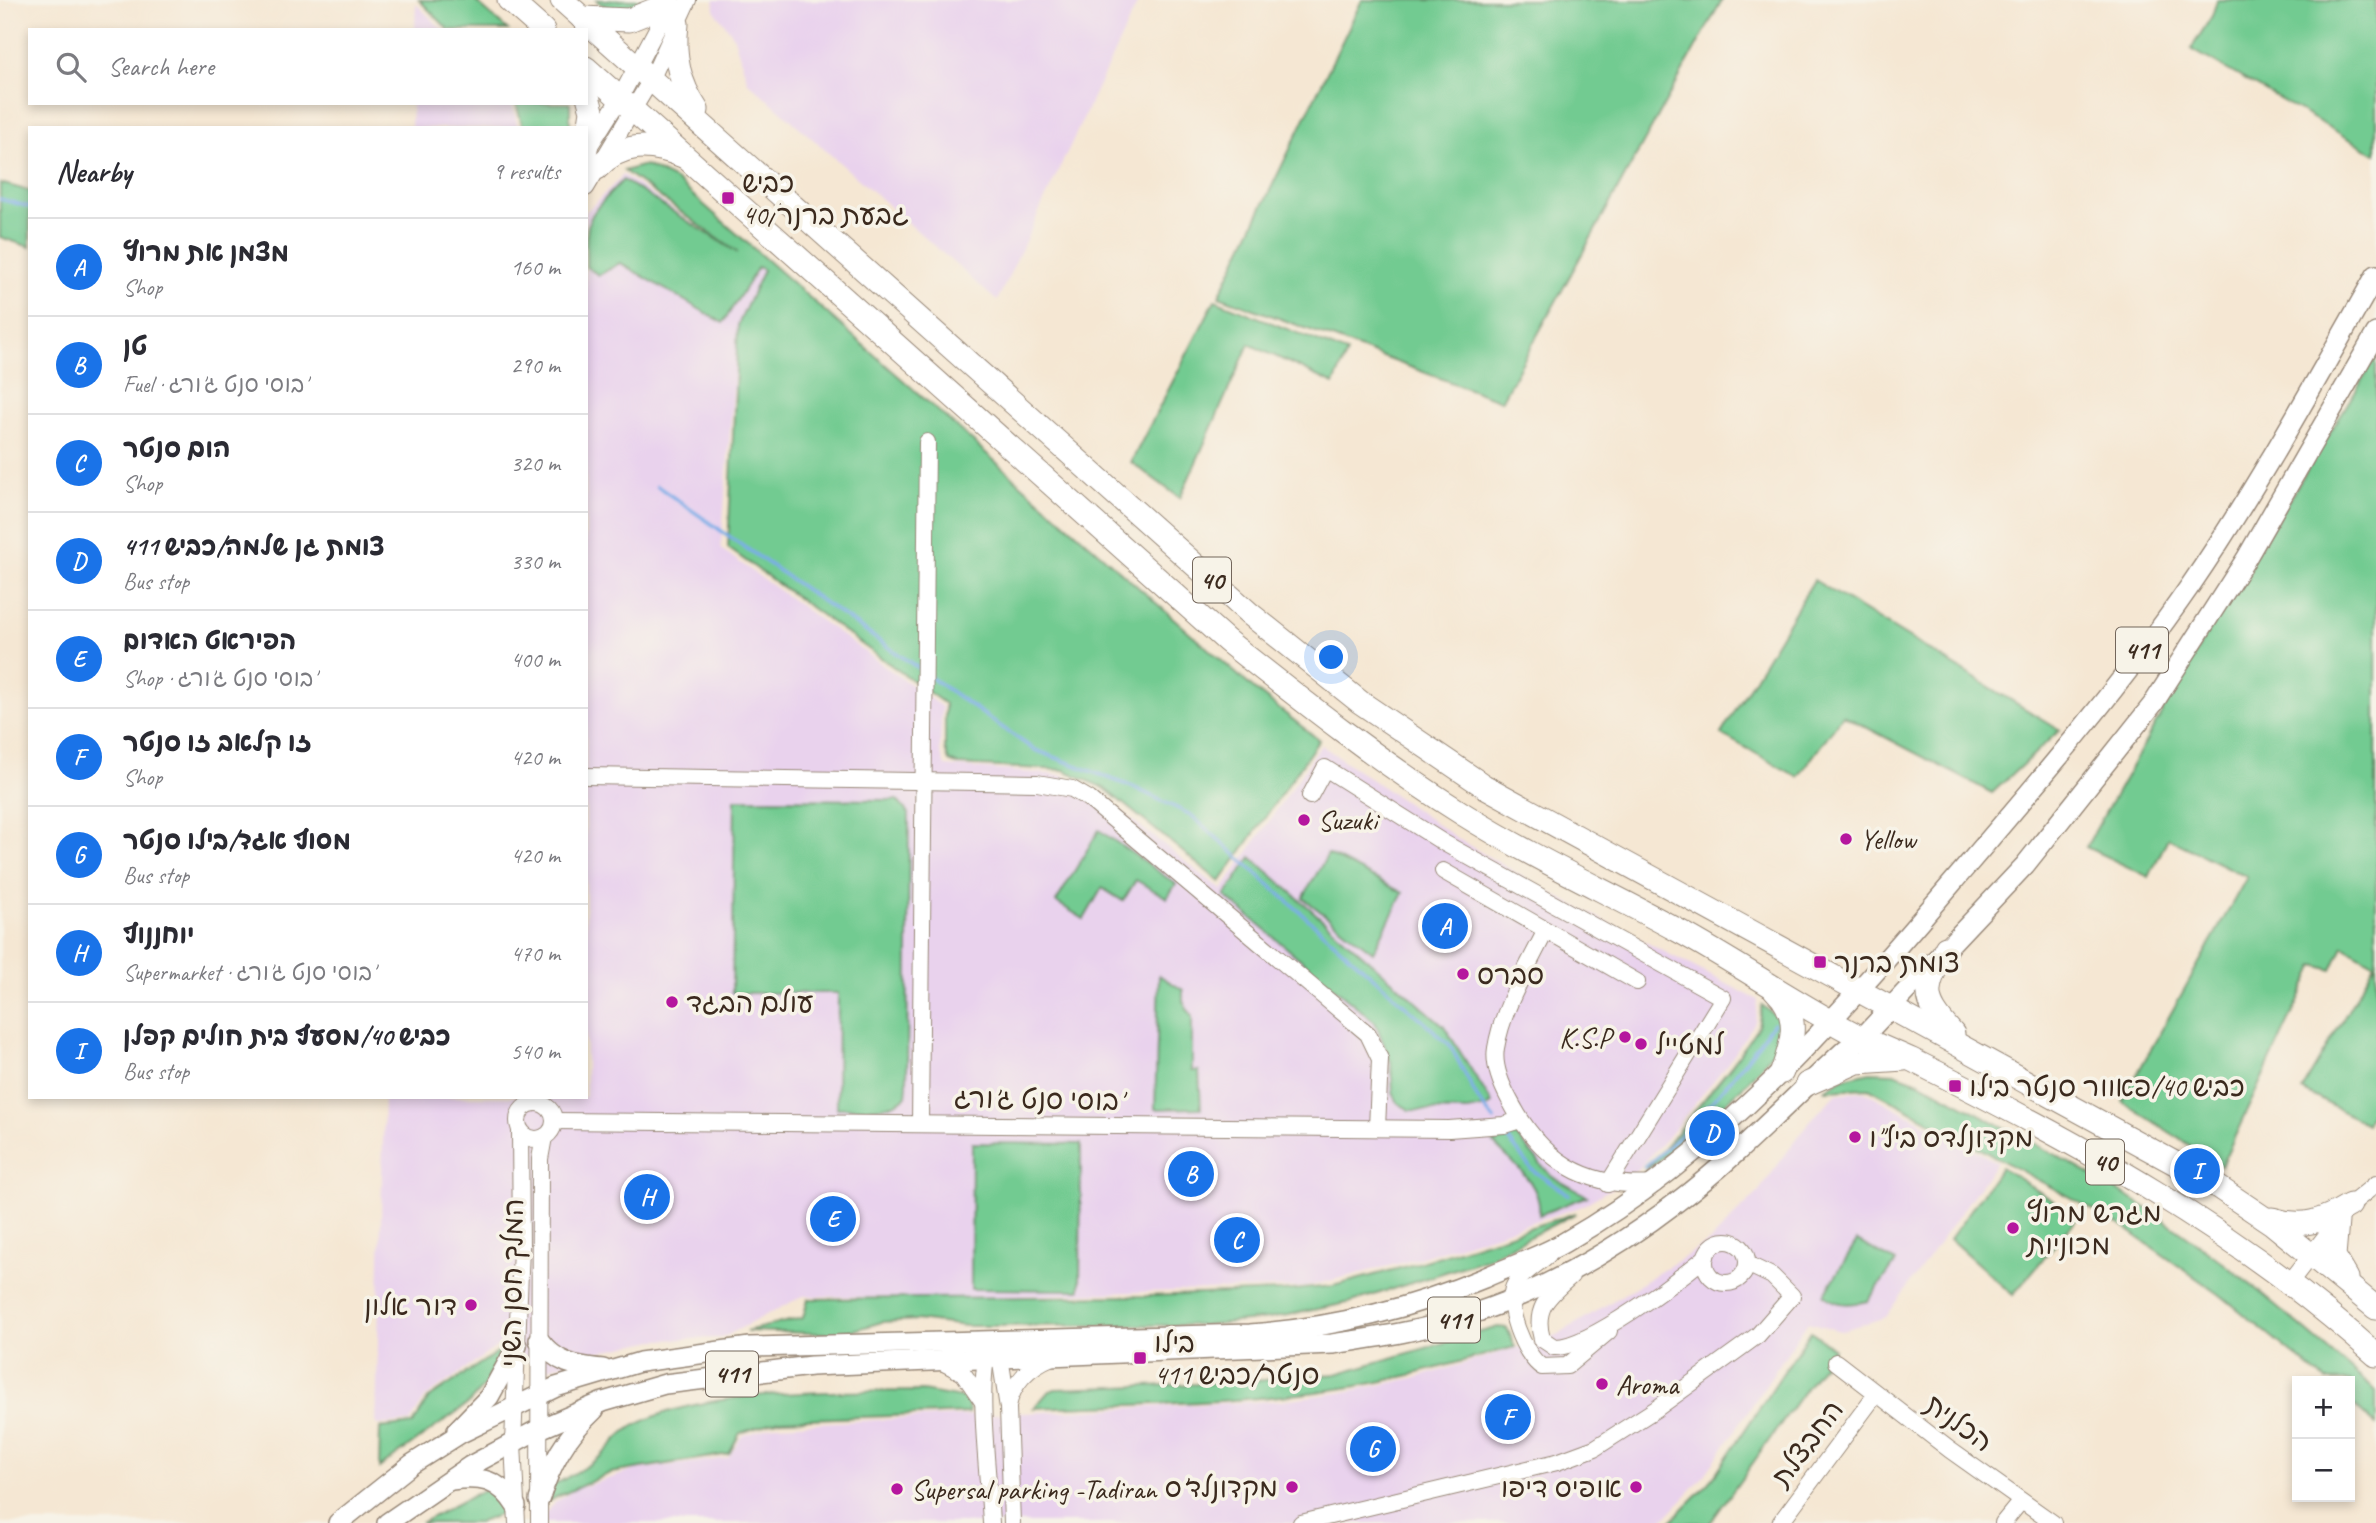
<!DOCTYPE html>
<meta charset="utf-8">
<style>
:root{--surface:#fff;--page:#f7f7f7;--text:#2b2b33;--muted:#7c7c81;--line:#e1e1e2;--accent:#1a73e8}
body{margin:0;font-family:Caveat,"Playpen Sans Hebrew",sans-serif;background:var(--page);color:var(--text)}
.controls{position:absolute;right:21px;bottom:21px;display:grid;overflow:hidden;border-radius:0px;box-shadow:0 4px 10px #0003}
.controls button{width:63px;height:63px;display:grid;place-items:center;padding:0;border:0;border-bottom:2px solid var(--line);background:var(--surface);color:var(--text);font:35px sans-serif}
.you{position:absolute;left:1332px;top:658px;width:24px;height:24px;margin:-18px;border:5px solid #fff;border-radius:50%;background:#1a73e8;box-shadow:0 0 0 10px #1a73e833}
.badge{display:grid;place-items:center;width:46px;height:46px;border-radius:50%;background:var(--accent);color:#fff;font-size:23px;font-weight:700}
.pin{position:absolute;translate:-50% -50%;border:4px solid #fff;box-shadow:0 2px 7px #0006}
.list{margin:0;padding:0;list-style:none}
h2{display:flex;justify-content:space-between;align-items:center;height:91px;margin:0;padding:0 28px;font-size:30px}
h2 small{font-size:23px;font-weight:400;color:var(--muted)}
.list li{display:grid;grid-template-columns:46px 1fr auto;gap:21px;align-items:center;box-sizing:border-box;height:98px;padding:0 28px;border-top:2px solid var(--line)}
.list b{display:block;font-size:26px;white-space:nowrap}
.list p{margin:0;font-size:23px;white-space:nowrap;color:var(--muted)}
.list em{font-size:23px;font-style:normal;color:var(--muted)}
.icon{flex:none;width:38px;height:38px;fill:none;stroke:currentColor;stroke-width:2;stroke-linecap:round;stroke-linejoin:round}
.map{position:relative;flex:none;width:2376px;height:1523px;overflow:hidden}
.search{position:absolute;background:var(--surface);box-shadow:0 4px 10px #0003;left:28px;top:28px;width:560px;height:77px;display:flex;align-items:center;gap:18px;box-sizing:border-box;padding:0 24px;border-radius:0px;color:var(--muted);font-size:26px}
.panel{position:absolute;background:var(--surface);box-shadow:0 4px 10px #0003;left:28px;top:126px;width:560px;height:973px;border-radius:0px}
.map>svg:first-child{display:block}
.built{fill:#e9d2ed}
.green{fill:#72cb91;stroke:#567a58;stroke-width:2}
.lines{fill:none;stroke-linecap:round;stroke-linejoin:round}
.stream{stroke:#7bade7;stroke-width:3.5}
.minor-casing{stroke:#988878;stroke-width:18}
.major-casing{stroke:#988878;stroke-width:22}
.highway-casing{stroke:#988878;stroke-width:25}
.minor{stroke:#fff;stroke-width:16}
.major{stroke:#fff;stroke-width:19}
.highway{stroke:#fff;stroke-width:23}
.poi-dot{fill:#b5179e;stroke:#f7f3e8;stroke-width:2.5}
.labels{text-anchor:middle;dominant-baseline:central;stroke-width:7;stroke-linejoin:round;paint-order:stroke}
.shield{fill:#f7f3e8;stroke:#73665b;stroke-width:2}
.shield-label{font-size:26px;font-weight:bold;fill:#3b2a1e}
.poi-label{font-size:28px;fill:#3b2a1e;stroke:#f7f3e8;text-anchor:start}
.street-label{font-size:28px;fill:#3b2a1e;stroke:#f7f3e8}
</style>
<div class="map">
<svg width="2376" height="1523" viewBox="0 0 2376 1523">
<rect width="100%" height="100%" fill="#f7f3e8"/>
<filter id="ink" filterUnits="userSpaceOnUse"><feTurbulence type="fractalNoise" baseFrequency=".0143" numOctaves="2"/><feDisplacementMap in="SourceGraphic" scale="14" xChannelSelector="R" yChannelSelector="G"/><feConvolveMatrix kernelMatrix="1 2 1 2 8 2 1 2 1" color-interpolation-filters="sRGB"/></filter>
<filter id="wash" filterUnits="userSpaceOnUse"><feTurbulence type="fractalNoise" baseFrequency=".00686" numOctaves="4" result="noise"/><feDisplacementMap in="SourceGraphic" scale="28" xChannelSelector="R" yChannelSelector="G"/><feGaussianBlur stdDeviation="1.57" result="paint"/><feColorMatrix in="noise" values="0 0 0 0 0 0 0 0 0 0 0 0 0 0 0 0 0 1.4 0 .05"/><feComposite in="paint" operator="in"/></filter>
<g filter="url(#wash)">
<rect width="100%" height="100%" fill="#f5e7d3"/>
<!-- built -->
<g class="built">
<polygon points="714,0 1139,0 997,301 748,82 733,35 715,11"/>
<polygon points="416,4 443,30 415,30"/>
<polygon points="412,103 512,103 518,128 411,128"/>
<polygon points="623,175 763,271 738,325 721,549 942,707 940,751 945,766 1062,775 1097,792 1222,890 1321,745 1463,842 1562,899 1758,1000 1755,1022 1728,1063 1666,1139 1629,1178 1580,1207 1413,1260 1305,1287 936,1298 803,1296 722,1338 655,1340 593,1353 544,1370 502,1343 426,1397 410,1422 376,1425 384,1097 586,1097 586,212"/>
<polygon points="1864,1091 1997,1162 1886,1317 1840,1331 1808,1322 1705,1475 1660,1523 544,1523 543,1516 555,1502 576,1489 636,1470 728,1458 742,1436 776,1425 1272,1401 1339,1393 1419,1377 1523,1346 1559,1334 1710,1241 1756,1195 1809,1122 1836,1094"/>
</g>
<!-- green -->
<g class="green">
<polygon points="419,0 474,0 508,30 449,30"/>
<path d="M596,0H650C629,8 614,17 596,0Z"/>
<polygon points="1362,0 1722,0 1501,401 1219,296"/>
<polygon points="2217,0 2376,0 2376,154 2191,49 2212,16"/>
<polygon points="516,103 570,103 570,128 523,128"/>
<path d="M645,165L677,181L1255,690L1319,740L1220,882L1104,788L1064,770L959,765L949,761L945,749V704L728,548L738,325L763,270L758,267L723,323L620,263L599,275L586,267C586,213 586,219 623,180L738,253L624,171Z"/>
<polygon points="0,183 30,191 30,247 0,237"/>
<polygon points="1215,300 1347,353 1334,384 1249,344 1180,498 1131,462"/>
<polygon points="2376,357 2376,1104 2366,1124 2302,1090 2375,964 2343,946 2332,970 2315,965 2221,1166 2122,1101 2247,877 2168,838 2149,877 2086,847 2199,647"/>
<polygon points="1814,580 2060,730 1992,793 1843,715 1798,777 1721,734"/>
<path d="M735,799L897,800L909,814L907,1086L906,1096C887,1113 861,1107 837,1108L838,993H732Z"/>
<polygon points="1099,830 1176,884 1167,898 1136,880 1123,901 1102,888 1084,919 1056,902"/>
<polygon points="1328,854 1403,893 1373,952 1303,898"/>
<polygon points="1251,857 1444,1026 1492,1103 1488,1107 1468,1111 1410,1110 1398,1103 1393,1093 1391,1062 1375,1022 1225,896"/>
<polygon points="1159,975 1183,990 1183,1001 1192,1017 1192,1071 1199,1071 1201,1108 1155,1109"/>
<path d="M1762,1005L1779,1019L1783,1037C1748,1091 1693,1131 1644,1173L1732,1065L1758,1026Z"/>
<path d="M1870,1072L1894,1073L1919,1082C1994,1122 2070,1161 2143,1206C2226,1259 2301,1327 2376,1391V1425L2350,1402V1381H2326L2219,1294L2119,1224L1869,1088L1824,1090L1844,1078Z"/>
<path d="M1516,1135L1551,1176L1587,1196L1539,1215C1543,1184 1513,1164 1493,1143Z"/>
<polygon points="972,1143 1081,1144 1080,1290 971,1289"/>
<polygon points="2001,1167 2078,1217 2013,1295 1950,1239"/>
<polygon points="1576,1213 1486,1259 1352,1302 1269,1319 1203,1325 966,1326 916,1320 882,1322 841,1334 746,1331 803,1318 808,1299 1148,1296 1282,1291 1333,1286 1415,1264"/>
<path d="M1857,1241L1896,1262L1868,1301C1850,1305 1838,1306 1824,1295Z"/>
<path d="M1498,1327L1507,1328L1515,1347C1456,1362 1398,1381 1338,1389C1237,1404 1135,1404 1034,1408L1048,1392L1055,1389L1229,1383L1336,1374Z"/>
<polygon points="1811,1331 1834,1349 1710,1523 1669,1523 1710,1482"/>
<polygon points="502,1349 484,1386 469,1403 379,1468 380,1428 413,1424 429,1398"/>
<path d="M923,1391L967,1399L969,1413L780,1420L740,1433L729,1454L610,1473L548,1501L546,1489C564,1479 585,1469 601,1456C612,1446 619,1434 632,1427C702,1387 843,1392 923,1391Z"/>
<polygon points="489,1487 501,1495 508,1511 478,1523 421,1523"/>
</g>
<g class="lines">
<!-- stream -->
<g class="stream">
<polyline points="0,199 30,207"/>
<polyline points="657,486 918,668"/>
<polyline points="930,677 1033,749 1135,788 1191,815 1450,1045 1479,1101 1494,1120"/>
<polyline points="1503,1132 1531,1169 1569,1195"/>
<path d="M1644,1167C1689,1133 1741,1070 1773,1023"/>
</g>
</g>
</g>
<g filter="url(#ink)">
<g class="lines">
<defs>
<g id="minor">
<polyline points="589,147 620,98 671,2"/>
<polyline points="586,188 652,78 688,0"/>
<polyline points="586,776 1037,783 1072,789 1089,799 1368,1034 1380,1059 1377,1128"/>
<polyline points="1310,796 1325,768 1444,843 1723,998 1608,1184"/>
<polyline points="1443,871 1637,982"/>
<path d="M1546,930C1528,967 1503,1006 1496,1048C1493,1065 1501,1084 1509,1099C1540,1160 1585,1189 1655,1184"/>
<circle cx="536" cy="1121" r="18"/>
<polyline points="554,1121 1449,1129 1504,1125 1520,1120"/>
<polyline points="920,1124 927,442"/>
<circle cx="1726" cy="1262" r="21"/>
<path d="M1548,1255C1538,1264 1522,1273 1515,1284C1503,1303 1524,1356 1542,1367L1567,1366L1609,1331"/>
<path d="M1571,1276C1549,1296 1533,1307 1542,1339L1554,1347C1587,1349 1679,1279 1706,1257"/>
<polyline points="2290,1282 2350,1205 2376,1184"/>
<path d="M989,1347C976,1385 989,1479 991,1523"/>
<polyline points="995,1349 1000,1357 1008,1408 1012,1523"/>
<polyline points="940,1361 963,1373 983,1402"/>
<polyline points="1836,1362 1950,1450 2053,1523"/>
<path d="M1008,1406C1013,1382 1030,1366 1052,1357"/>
<polyline points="517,1523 513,1443 521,1248 520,1131"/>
<polyline points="539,1523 540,1159 544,1137"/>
<polyline points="1301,1523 1557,1462 1595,1448 1656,1409 1743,1346 1758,1335 1792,1296 1772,1276 1747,1264"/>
<polyline points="1780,1523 1876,1394"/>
<polyline points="2003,1523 2021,1501"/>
</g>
<g id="major">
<path d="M539,1340C557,1364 574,1366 603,1369"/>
<polyline points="457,1430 489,1397 517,1346"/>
<path d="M451,1480C481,1476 499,1479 516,1506"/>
<path d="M539,1500C551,1464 565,1437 594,1410"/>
<path d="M338,1523L412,1464L461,1433L556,1387L640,1362L750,1347L1250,1334C1333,1328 1407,1310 1484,1278C1510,1266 1540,1257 1565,1242C1720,1153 1838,1017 1953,882C2035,786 2118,690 2190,586C2258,487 2316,380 2376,275"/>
<path d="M387,1523L470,1466L537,1430L603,1402L665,1384L811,1366L1332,1344C1380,1337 1427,1330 1472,1314C1545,1290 1616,1249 1677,1202C1737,1157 1790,1100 1846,1049L1862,1038L2025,865L2153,704L2246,559L2376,333"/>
</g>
<g id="highway">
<polyline points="509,0 543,30"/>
<polyline points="562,0 1250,614 1360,702 1484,786 2215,1185 2273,1224 2376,1308"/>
<polyline points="582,18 629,20 669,4"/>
<path d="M677,24C673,56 679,83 697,110"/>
<path d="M586,68L1227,641C1304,702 1380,762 1463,814C1533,858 1608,892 1679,931C1741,965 1799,1006 1862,1038C1878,1046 1895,1052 1912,1060C2077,1142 2238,1230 2376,1355"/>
<polyline points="586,89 592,111 586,149"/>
<path d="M597,168C622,142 650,143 683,156"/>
<path d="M1946,948C1924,990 1920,998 1953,1034"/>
<path d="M1775,990C1801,1015 1793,1041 1782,1072"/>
<polyline points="1807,1084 1857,1062 1904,1059"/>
<path d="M2272,1219C2303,1229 2323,1221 2350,1205"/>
<polyline points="2337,1221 2334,1256 2347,1278"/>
</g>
</defs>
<!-- minor casing -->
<use href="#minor" class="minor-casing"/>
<!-- major casing -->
<use href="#major" class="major-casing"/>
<!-- highway casing -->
<use href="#highway" class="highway-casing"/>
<!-- minor -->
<use href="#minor" class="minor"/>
<!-- major -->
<use href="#major" class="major"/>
<!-- highway -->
<use href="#highway" class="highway"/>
</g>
</g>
<!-- markers -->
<g class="poi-dot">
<rect x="721" y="191" width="14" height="14" rx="3.5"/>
<circle cx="1304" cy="820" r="7"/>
<circle cx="1846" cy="839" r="7"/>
<rect x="1813" y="955" width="14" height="14" rx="3.5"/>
<circle cx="1463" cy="974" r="7"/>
<circle cx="672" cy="1002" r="7"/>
<circle cx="1625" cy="1037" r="7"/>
<circle cx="1641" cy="1044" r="7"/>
<rect x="1948" y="1079" width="14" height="14" rx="3.5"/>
<circle cx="1855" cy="1137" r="7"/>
<circle cx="2013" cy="1228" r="7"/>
<circle cx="471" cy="1305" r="7"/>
<rect x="1133" y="1351" width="14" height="14" rx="3.5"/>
<circle cx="1602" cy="1384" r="7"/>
<circle cx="1292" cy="1487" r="7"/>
<circle cx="1636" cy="1487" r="7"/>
<circle cx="897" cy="1489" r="7"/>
</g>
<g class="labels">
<!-- shield labels -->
<g class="shield">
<rect x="1193" y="557.5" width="38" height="45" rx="5"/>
<rect x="2116" y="627.5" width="52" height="45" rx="5"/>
<rect x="2086" y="1139.5" width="38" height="45" rx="5"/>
<rect x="1428" y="1297.5" width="52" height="45" rx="5"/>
<rect x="706" y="1351.5" width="52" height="45" rx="5"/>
</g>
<g class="shield-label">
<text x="1212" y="580">40</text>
<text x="2142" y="650">411</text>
<text x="2105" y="1162">40</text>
<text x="1454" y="1320">411</text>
<text x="732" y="1374">411</text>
</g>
<!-- poi labels -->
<g class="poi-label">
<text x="742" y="182">כביש<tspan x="742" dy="32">40/גבעת ברנר</tspan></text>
<text x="1318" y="820">Suzuki</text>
<text x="1860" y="839">Yellow</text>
<text x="1834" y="962">צומת ברנר</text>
<text x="1477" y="974">סברס</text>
<text x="686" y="1002">עולם הבגד</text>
<text x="1611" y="1037" text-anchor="end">K.S.P</text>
<text x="1655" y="1044">למטייל</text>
<text x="1969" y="1086">כביש 40/פאוור סנטר בילו</text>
<text x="1869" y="1137">מקדונלדס ביל"ו</text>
<text x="2027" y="1212">מגרש מרוץ<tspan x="2027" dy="32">מכוניות</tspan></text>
<text x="457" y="1305" text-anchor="end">דור אלון</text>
<text x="1154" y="1342">בילו<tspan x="1154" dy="32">סנטר/כביש 411</tspan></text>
<text x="1616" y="1384">Aroma</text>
<text x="1278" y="1487" text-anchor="end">מקדונלד'ס</text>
<text x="1622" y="1487" text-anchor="end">אופיס דיפו</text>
<text x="911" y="1489">Supersal parking -Tadiran</text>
</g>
<!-- street labels -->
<g class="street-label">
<text transform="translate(1038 1099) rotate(1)">בוסי סנט ג'ורג'</text>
<text transform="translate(512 1283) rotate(-89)">המלך חסן השני</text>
<text transform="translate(1959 1423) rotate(36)">הכלנית</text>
<text transform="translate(1807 1443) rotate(-53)">החבצלת</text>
</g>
</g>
</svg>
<div class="controls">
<button>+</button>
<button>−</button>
</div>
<div class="you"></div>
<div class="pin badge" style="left:1445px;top:926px">A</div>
<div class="pin badge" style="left:1191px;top:1174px">B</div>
<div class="pin badge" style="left:1237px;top:1240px">C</div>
<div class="pin badge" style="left:1712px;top:1133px">D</div>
<div class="pin badge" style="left:833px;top:1219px">E</div>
<div class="pin badge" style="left:1508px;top:1417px">F</div>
<div class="pin badge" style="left:1373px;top:1449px">G</div>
<div class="pin badge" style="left:647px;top:1197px">H</div>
<div class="pin badge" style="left:2197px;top:1171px">I</div>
<div class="search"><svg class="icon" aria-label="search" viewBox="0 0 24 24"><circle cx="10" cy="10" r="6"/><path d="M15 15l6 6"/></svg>Search here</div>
<section class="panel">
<h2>Nearby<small>9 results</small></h2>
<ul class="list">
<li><span class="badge">A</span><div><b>מצמן את מרוץ</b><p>Shop</p></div><em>160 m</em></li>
<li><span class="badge">B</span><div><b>טן</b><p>Fuel · בוסי סנט ג'ורג'</p></div><em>290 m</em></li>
<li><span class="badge">C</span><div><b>הום סנטר</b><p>Shop</p></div><em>320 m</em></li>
<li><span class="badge">D</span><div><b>צומת גן שלמה/כביש 411</b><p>Bus stop</p></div><em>330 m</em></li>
<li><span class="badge">E</span><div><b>הפיראט האדום</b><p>Shop · בוסי סנט ג'ורג'</p></div><em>400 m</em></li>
<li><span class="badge">F</span><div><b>זו קלאב זו סנטר</b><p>Shop</p></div><em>420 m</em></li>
<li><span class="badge">G</span><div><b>מסוף אגד/בילו סנטר</b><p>Bus stop</p></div><em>420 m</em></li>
<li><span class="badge">H</span><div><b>יוחננוף</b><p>Supermarket · בוסי סנט ג'ורג'</p></div><em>470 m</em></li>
<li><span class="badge">I</span><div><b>כביש 40/מסעף בית חולים קפלן</b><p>Bus stop</p></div><em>540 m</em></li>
</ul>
</section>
</div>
